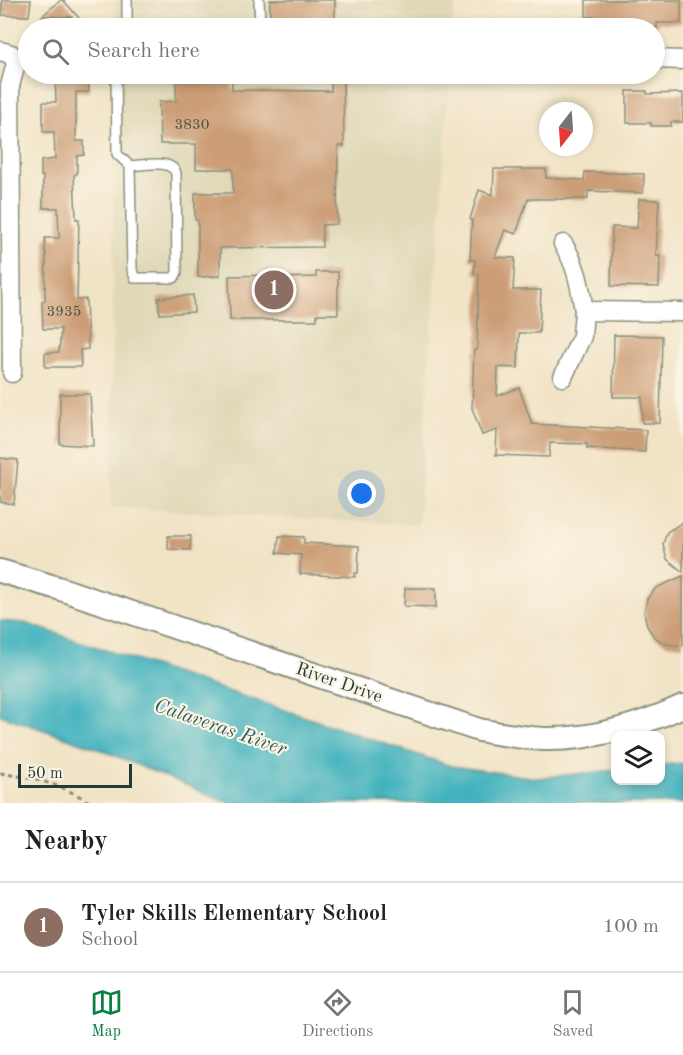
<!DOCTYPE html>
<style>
:root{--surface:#fff;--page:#f6f6f6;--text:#202124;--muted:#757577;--line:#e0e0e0;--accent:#0b8043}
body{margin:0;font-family:"Old Standard TT",serif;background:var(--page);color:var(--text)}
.controls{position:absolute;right:18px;bottom:18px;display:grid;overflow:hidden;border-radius:12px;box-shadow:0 3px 9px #0003}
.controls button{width:54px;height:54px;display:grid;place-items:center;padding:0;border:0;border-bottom:2px solid var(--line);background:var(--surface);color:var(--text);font:30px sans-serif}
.compass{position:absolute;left:539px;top:102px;width:54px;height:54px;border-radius:50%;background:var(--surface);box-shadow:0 3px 9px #0003;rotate:197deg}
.scale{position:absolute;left:18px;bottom:15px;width:114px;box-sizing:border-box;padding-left:6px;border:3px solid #1f3d34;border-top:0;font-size:16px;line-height:21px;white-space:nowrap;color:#1f3d34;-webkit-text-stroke:4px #fcf5e5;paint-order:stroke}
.you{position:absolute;left:362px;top:494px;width:21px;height:21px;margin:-15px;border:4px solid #fff;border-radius:50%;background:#1a73e8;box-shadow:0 0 0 9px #1a73e833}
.badge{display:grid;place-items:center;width:39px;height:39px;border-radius:50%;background:var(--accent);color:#fff;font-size:20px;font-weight:700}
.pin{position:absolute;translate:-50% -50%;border:3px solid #fff;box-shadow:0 2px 6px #0006}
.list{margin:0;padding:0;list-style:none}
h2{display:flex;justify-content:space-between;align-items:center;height:78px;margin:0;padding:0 24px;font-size:26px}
h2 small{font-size:20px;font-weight:400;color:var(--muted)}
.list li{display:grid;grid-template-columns:39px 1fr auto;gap:18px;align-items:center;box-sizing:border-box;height:90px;padding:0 24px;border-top:2px solid var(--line)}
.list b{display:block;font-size:22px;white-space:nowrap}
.list p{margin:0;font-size:20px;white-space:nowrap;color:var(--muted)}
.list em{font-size:20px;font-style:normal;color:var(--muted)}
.icon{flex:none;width:33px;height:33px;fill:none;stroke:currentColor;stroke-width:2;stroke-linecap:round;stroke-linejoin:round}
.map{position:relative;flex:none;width:683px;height:803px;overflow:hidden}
.search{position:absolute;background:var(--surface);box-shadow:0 3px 9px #0003;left:18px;right:18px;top:18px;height:66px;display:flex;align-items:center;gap:15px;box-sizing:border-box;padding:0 21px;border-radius:33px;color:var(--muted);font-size:22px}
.sheet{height:168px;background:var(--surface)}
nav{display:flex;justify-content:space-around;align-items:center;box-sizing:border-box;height:84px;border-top:2px solid var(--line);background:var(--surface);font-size:16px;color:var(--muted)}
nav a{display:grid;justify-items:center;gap:3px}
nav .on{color:var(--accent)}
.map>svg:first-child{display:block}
.built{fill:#e0d8b7}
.water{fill:#43b2be;stroke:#317879;stroke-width:1.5}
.building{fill:#cc9e77}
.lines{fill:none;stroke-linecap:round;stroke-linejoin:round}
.service-casing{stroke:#88907d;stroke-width:12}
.minor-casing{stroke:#88907d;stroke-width:21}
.tertiary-casing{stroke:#88907d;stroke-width:26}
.path{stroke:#88907d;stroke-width:3;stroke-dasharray:4.5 4.5;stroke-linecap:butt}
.service{stroke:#fff;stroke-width:9}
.minor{stroke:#fff;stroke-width:18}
.tertiary{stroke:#fff;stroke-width:22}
.labels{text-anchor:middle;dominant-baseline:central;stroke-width:4.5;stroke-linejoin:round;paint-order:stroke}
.number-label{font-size:15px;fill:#4a5545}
.street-label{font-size:18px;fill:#1f3d34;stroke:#fcf5e5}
.water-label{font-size:20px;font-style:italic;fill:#2a605d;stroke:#fcf5e5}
</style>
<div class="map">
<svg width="683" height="803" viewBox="0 0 683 803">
<rect width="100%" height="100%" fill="#fcf5e5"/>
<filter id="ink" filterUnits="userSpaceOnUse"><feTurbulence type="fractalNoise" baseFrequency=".0167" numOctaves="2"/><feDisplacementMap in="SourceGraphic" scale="12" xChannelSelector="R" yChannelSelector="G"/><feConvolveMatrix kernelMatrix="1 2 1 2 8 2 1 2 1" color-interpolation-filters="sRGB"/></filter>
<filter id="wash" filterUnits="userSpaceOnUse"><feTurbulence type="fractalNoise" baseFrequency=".008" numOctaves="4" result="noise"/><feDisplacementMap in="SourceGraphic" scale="24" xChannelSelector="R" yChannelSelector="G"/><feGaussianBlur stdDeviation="1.35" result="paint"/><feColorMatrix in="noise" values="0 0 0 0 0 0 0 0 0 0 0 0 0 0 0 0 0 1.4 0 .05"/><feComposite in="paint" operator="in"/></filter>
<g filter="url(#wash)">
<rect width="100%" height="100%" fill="#f1e3c6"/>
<!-- built -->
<g class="built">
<polygon points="116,0 455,0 453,28 116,28"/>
<polygon points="115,74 450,74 418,525 111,507"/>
</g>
<!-- water -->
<polygon class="water" points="0,621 25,623 451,766 537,778 615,770 616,780 660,780 661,765 683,763 683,803 229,803 94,747 0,715"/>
<g id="blocks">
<!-- building -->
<g class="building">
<polygon points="2,0 31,0 29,16 2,15"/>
<polygon points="61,0 63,0 88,28 56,28 71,17 42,16"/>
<polygon points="270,0 335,0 335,19 331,19 331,25 318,25 318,28 270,28"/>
<polygon points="586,0 681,0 681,23 657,23 657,28 609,26 610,17 586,17"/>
<polygon points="55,74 88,74 89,92 76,92 76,141 84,141 84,155 77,156 77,174 74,175 76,219 79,219 77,300 86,299 88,349 80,350 81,367 45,367 45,353 59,352 61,329 43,329 42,301 45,301 46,252 45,252 45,238 59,238 58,208 43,208 43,176 41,176 41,161 55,159 54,132 43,132 43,102 56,102"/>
<polygon points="204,74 232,74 232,90 331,91 331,74 343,74 344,146 338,146 337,224 322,225 322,247 220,248 220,276 198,277 198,220 195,220 195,193 233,193 233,169 196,169 196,144 160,144 159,102 176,101 176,80 204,80"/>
<polygon points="627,91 647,91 647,94 683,93 683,122 671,122 671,126 651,126 651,123 627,123"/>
<polygon points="494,169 546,169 546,178 584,180 585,172 644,174 643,193 588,191 588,199 528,199 516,234 505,230 495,257 515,258 513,290 541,290 539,333 519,333 518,368 498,367 497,396 519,388 532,424 646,430 645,452 587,448 587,444 550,443 549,457 496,455 497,430 482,435 472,408 474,350 477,350 479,274 474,274 475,260 470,260 472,220 470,219 479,190 493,195"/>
<polygon points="639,199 659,200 656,256 660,256 659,287 611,286 612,227 637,228"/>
<polygon points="316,272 338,272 338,314 317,314 317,320 230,320 229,276 277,275 277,278 316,277"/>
<polygon points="193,295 194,312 160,314 158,298"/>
<polygon points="614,335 662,336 660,423 642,423 642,397 613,397"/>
<polygon points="60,394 90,394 93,446 60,444"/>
<polygon points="0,458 18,460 14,504 0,502"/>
<polygon points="683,522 683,572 667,559 663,544 667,532"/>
<polygon points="168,536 191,536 190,550 168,549"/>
<polygon points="279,536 304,537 304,543 359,546 358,573 355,573 355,577 300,574 301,555 277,553"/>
<polygon points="683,576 683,646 666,644 654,637 647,626 644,612 647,599 656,588"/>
<polygon points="405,588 436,588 436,607 404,606"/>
</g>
</g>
</g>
<g filter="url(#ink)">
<use href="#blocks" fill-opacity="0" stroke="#88907d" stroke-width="1.5"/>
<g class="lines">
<defs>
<g id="service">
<polyline points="127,0 127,27 260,28 259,0"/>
<path d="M116,74L117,154L130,166C143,165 171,159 176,173L177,272L174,278H135L132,270L130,166"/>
</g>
<g id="minor">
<polyline points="0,51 11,54 16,63 10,86 12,373"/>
<polyline points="654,59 683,60"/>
<path d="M563,244C577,265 580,286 584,311"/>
<polyline points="563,377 582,336 584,311 683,312"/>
</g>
<path id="tertiary" d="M0,571L58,588L479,730C500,734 522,738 544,739C591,740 641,725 683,706"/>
</defs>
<!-- service casing -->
<use href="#service" class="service-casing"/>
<!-- minor casing -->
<use href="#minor" class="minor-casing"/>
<!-- tertiary casing -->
<use href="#tertiary" class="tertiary-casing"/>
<!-- path -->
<path class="path" d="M0,773C37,779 59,783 91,803"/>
<!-- service -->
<use href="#service" class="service"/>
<!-- minor -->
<use href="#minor" class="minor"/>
<!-- tertiary -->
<use href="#tertiary" class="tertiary"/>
</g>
</g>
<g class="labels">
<!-- number labels -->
<g class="number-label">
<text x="192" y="125">3830</text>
<text x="64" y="312">3935</text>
</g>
<!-- street labels -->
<g class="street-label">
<text transform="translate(339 683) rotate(19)">River Drive</text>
</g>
<!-- water labels -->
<g class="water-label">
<text transform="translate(220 728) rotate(19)">Calaveras River</text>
</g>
</g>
</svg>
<div class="controls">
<button><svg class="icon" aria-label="layers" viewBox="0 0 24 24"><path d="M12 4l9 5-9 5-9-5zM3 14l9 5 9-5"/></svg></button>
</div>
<svg class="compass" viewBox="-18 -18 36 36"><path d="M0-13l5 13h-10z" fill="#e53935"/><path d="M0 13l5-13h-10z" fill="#757577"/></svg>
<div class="scale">50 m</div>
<div class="you"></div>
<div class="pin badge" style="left:274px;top:290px;background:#8d6e63">1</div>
<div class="search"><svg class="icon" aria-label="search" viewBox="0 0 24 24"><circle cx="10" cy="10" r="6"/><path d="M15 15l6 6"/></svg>Search here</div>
</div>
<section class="sheet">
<h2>Nearby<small></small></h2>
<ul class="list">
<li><span class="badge" style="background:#8d6e63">1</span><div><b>Tyler Skills Elementary School</b><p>School</p></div><em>100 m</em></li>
</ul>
</section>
<nav>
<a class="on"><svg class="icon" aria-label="map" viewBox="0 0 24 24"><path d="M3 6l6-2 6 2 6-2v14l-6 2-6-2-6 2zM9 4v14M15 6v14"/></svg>Map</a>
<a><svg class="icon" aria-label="directions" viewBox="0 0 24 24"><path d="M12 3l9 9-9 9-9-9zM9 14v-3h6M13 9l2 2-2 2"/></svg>Directions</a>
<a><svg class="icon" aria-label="saved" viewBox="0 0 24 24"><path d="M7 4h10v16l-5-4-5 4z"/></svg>Saved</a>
</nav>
